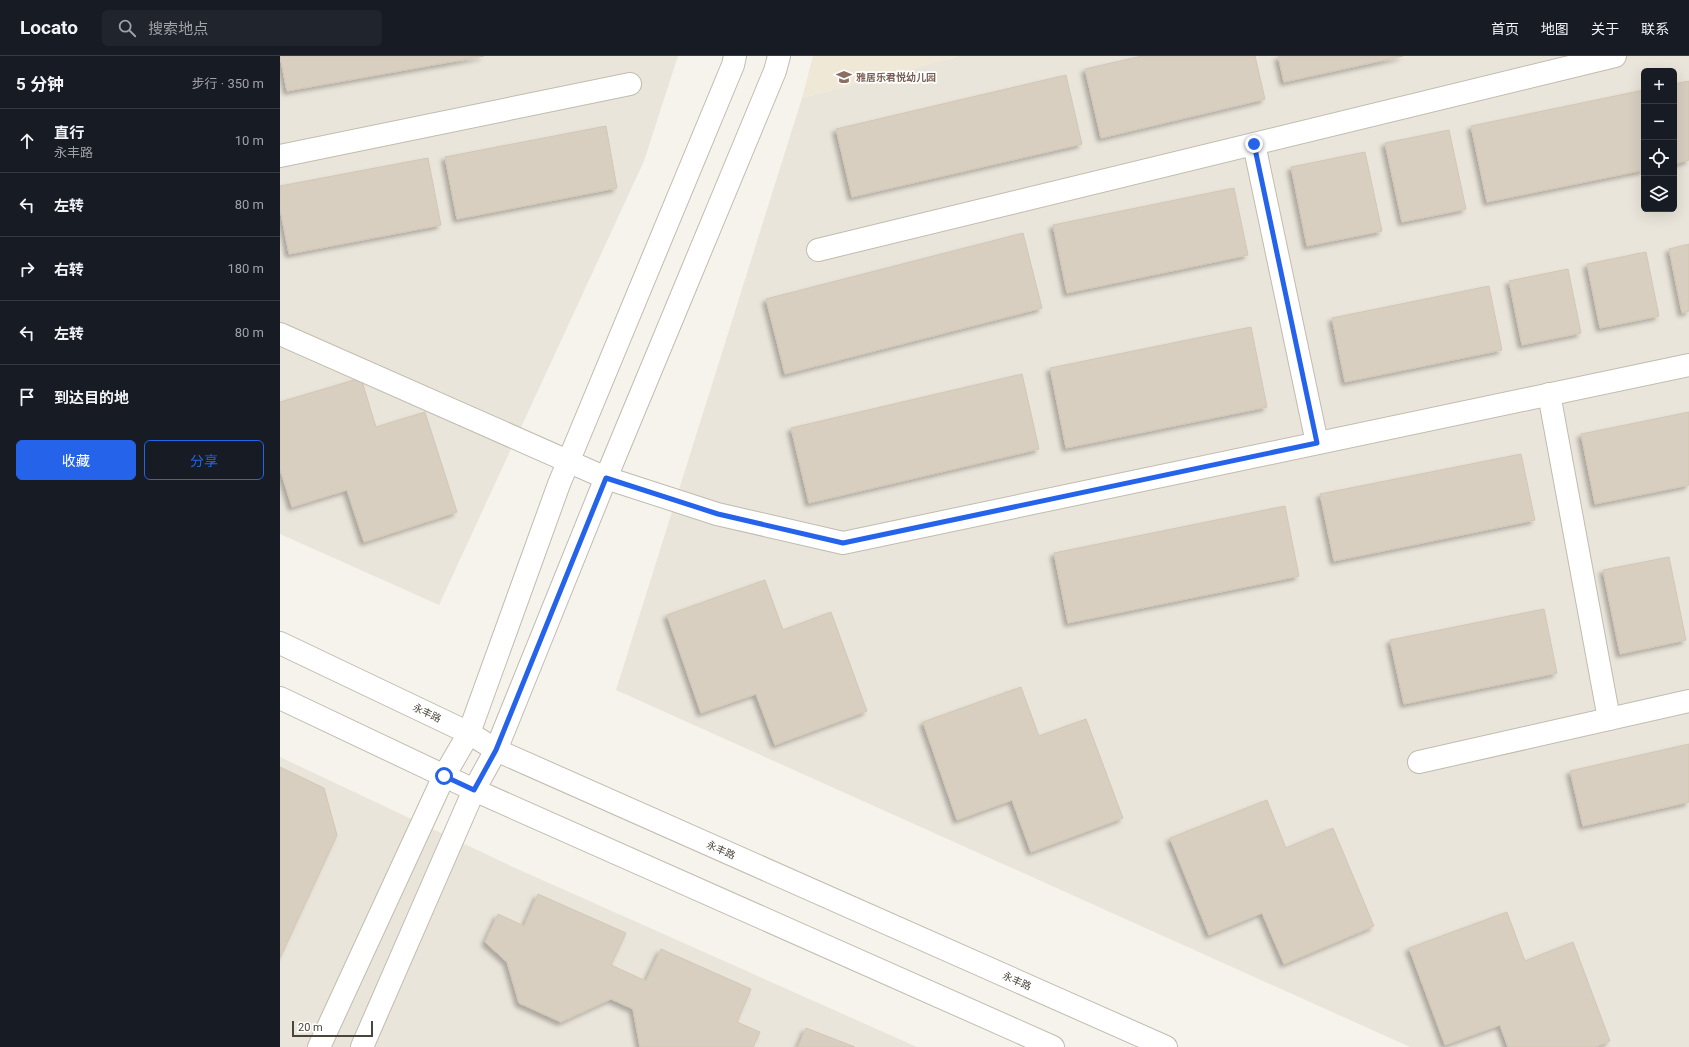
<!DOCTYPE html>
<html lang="zh">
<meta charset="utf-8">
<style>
:root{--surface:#171b24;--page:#20242c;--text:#f1f3f6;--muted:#9ea1a6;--line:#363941;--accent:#2563eb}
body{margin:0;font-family:Roboto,"Noto Sans SC",sans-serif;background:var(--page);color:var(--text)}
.controls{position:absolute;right:12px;top:12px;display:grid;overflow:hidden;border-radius:6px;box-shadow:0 4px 16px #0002}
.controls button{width:36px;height:36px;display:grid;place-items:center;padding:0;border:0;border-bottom:1px solid var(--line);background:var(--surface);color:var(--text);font:20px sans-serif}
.scale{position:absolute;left:12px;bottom:10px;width:81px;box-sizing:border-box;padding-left:4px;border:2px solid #4b4439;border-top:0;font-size:11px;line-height:14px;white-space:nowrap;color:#4b4439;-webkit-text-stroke:3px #fff;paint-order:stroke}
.stop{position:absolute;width:12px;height:12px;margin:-9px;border:3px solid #2563eb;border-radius:50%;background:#fff}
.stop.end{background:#2563eb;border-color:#fff;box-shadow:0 1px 4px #0008}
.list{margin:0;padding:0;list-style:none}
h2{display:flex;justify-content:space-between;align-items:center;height:52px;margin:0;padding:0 16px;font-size:17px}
h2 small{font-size:13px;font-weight:400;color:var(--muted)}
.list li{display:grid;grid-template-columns:26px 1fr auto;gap:12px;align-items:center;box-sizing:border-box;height:64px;padding:0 16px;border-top:1px solid var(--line)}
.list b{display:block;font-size:15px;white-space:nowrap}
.list p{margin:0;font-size:13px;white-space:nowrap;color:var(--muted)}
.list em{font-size:13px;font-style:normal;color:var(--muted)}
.actions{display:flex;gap:8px;padding:12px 16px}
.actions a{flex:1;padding:9px 0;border:1px solid var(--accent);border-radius:6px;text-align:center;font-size:14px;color:var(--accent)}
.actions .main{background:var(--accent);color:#fff}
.icon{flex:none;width:22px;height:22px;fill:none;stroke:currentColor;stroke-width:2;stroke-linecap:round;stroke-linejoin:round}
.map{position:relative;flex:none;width:1409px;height:991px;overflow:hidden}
header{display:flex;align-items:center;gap:24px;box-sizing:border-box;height:56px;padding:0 20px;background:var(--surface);border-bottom:1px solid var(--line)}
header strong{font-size:19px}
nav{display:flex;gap:22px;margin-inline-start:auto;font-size:14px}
.search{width:280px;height:36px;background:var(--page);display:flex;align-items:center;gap:10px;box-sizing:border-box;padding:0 14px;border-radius:6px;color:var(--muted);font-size:15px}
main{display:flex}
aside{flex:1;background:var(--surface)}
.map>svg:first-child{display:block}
.residential{fill:#eae5da;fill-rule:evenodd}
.education{fill:#efe8d6}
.building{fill:#d8cfc1;stroke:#d3c7b4;filter:url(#shadow)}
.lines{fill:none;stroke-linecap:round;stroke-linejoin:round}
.minor-casing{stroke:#c2bbae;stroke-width:24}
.minor{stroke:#fff;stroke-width:22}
.route{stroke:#2563eb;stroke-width:5}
.labels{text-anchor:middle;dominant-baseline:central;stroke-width:3.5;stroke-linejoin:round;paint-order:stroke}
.education-label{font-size:10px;font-weight:bold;fill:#785e54;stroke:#fff;text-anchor:start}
.street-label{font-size:10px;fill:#4b4439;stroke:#fff}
</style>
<header>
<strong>Locato</strong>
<div class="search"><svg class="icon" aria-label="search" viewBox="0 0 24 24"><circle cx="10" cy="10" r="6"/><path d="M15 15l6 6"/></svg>搜索地点</div>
<nav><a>首页</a><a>地图</a><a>关于</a><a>联系</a></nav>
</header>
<main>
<aside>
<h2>5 分钟<small>步行 · 350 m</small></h2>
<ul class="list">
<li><svg class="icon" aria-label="ahead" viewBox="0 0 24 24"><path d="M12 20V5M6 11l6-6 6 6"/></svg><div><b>直行</b><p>永丰路</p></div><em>10 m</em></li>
<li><svg class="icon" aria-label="left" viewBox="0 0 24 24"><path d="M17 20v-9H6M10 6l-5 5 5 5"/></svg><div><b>左转</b></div><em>80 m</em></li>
<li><svg class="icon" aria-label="right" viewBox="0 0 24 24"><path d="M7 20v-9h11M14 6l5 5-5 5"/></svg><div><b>右转</b></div><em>180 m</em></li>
<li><svg class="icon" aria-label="left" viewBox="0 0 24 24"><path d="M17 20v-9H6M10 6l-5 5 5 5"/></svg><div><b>左转</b></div><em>80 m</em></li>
<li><svg class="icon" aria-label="arrive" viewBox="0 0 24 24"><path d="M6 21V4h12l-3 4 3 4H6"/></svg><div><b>到达目的地</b></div></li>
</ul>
<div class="actions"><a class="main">收藏</a><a>分享</a></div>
</aside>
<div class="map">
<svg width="1409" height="991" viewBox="0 0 1409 991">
<defs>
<filter id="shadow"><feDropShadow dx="-3.5" dy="3.5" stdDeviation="2" flood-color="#0004"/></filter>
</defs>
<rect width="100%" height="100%" fill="#f6f3ec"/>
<!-- residential -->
<g class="residential">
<polygon points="0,0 398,0 364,105 159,549 0,478"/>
<path d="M679,0H1409V991H1130L336,634L522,42ZM1364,15H1394V153H1364Z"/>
<polygon points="0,701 233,811 637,991 0,991"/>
</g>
<!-- education -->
<polygon class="education" points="533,0 679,0 522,42"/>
<!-- building -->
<g class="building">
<polygon points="0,0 204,0 7,35"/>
<polygon points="862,0 975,0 985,43 821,82 805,13"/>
<polygon points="998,0 1123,0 1004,26"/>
<polygon points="786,19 802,88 572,141 556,73"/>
<polygon points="1409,25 1409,104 1394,108 1394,28"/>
<polygon points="1364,34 1364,114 1207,146 1191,70"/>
<polygon points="326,70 337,132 177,163 165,101"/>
<polygon points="1169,74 1186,153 1122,166 1105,87"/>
<polygon points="1085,96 1102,175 1027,190 1011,111"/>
<polygon points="148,102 161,169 9,198 0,152 0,130"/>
<polygon points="954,132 968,199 787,237 773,169"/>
<polygon points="743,177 762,252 505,318 486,243"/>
<polygon points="1409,188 1409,255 1402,257 1389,193"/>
<polygon points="1366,196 1379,260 1320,272 1307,208"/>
<polygon points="1288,213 1301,277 1242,289 1229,225"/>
<polygon points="1209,230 1222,294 1065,326 1052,262"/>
<polygon points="971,271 987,351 786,392 770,312"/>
<polygon points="742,318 759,393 529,447 511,372"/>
<polygon points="81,322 96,371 145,356 177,456 84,486 67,434 12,451 0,413 0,346"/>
<polygon points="1409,356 1409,429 1315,448 1301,378"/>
<polygon points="1241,398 1255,464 1054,505 1040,438"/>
<polygon points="1005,450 1019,520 788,567 774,497"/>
<polygon points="1389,501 1406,584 1340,598 1323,514"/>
<polygon points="485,524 503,574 551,556 587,655 495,689 476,638 421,657 387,559"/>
<polygon points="1264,553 1277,617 1124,648 1110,584"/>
<polygon points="741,631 759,680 806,663 843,762 751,796 732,744 677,764 643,666"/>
<polygon points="1409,688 1409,746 1303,770 1290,715"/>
<polygon points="0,711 44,732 57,779 0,902"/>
<polygon points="987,744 1006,792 1053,772 1094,870 1004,908 982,857 929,879 890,782"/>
<polygon points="258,838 346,877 331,909 366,925 381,893 471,933 457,966 480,976 473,991 360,991 353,953 331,943 281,966 239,947 227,906 205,886 218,858 244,870"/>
<polygon points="1227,856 1245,905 1293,886 1330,985 1315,991 1228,991 1220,969 1165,989 1129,892"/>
<polygon points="526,972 575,991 518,991"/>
</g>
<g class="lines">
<defs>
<g id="minor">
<polyline points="974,88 1037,387"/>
<polyline points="0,100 350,28"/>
<polyline points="538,194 1335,0"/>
<polyline points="0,278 326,422 437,458 563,487 1409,309"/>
<polyline points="1269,338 1329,663"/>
<polyline points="0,587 189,677 216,694 886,991"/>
<polyline points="0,642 194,734 773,991"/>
<polyline points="1139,706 1409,645"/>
<polyline points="39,991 164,720 189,677 279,428 453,9 455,0"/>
<polyline points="82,991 194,734 216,694 321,434 495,15 499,0"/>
</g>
</defs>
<!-- minor casing -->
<use href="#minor" class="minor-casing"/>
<!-- minor -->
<use href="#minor" class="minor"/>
</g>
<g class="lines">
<!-- route -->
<polyline class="route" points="164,720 194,734 216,694 326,422 438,458 563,487 1037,387 974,88"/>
</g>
<!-- icons -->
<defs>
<symbol id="school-bare" viewBox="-9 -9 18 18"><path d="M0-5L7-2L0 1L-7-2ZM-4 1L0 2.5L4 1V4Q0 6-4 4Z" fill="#8d6e63" stroke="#fff" stroke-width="2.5" paint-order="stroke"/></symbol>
</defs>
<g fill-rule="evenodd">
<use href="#school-bare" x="553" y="10" width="22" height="22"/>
</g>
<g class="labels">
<!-- education labels -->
<g class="education-label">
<text x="576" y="21">雅居乐君悦幼儿园</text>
</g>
<!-- street labels -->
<g class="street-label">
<text transform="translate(147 657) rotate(25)">永丰路</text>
<text transform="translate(441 794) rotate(24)">永丰路</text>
<text transform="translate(737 925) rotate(24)">永丰路</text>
</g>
</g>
</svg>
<div class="controls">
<button>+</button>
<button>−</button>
<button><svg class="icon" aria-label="locate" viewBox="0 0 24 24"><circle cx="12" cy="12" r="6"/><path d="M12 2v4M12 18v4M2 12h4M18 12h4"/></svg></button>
<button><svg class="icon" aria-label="layers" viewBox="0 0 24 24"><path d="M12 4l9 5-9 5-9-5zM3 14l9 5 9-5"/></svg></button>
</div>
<div class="scale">20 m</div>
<div class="stop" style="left:164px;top:720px"></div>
<div class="stop end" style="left:974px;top:88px"></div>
</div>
</main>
